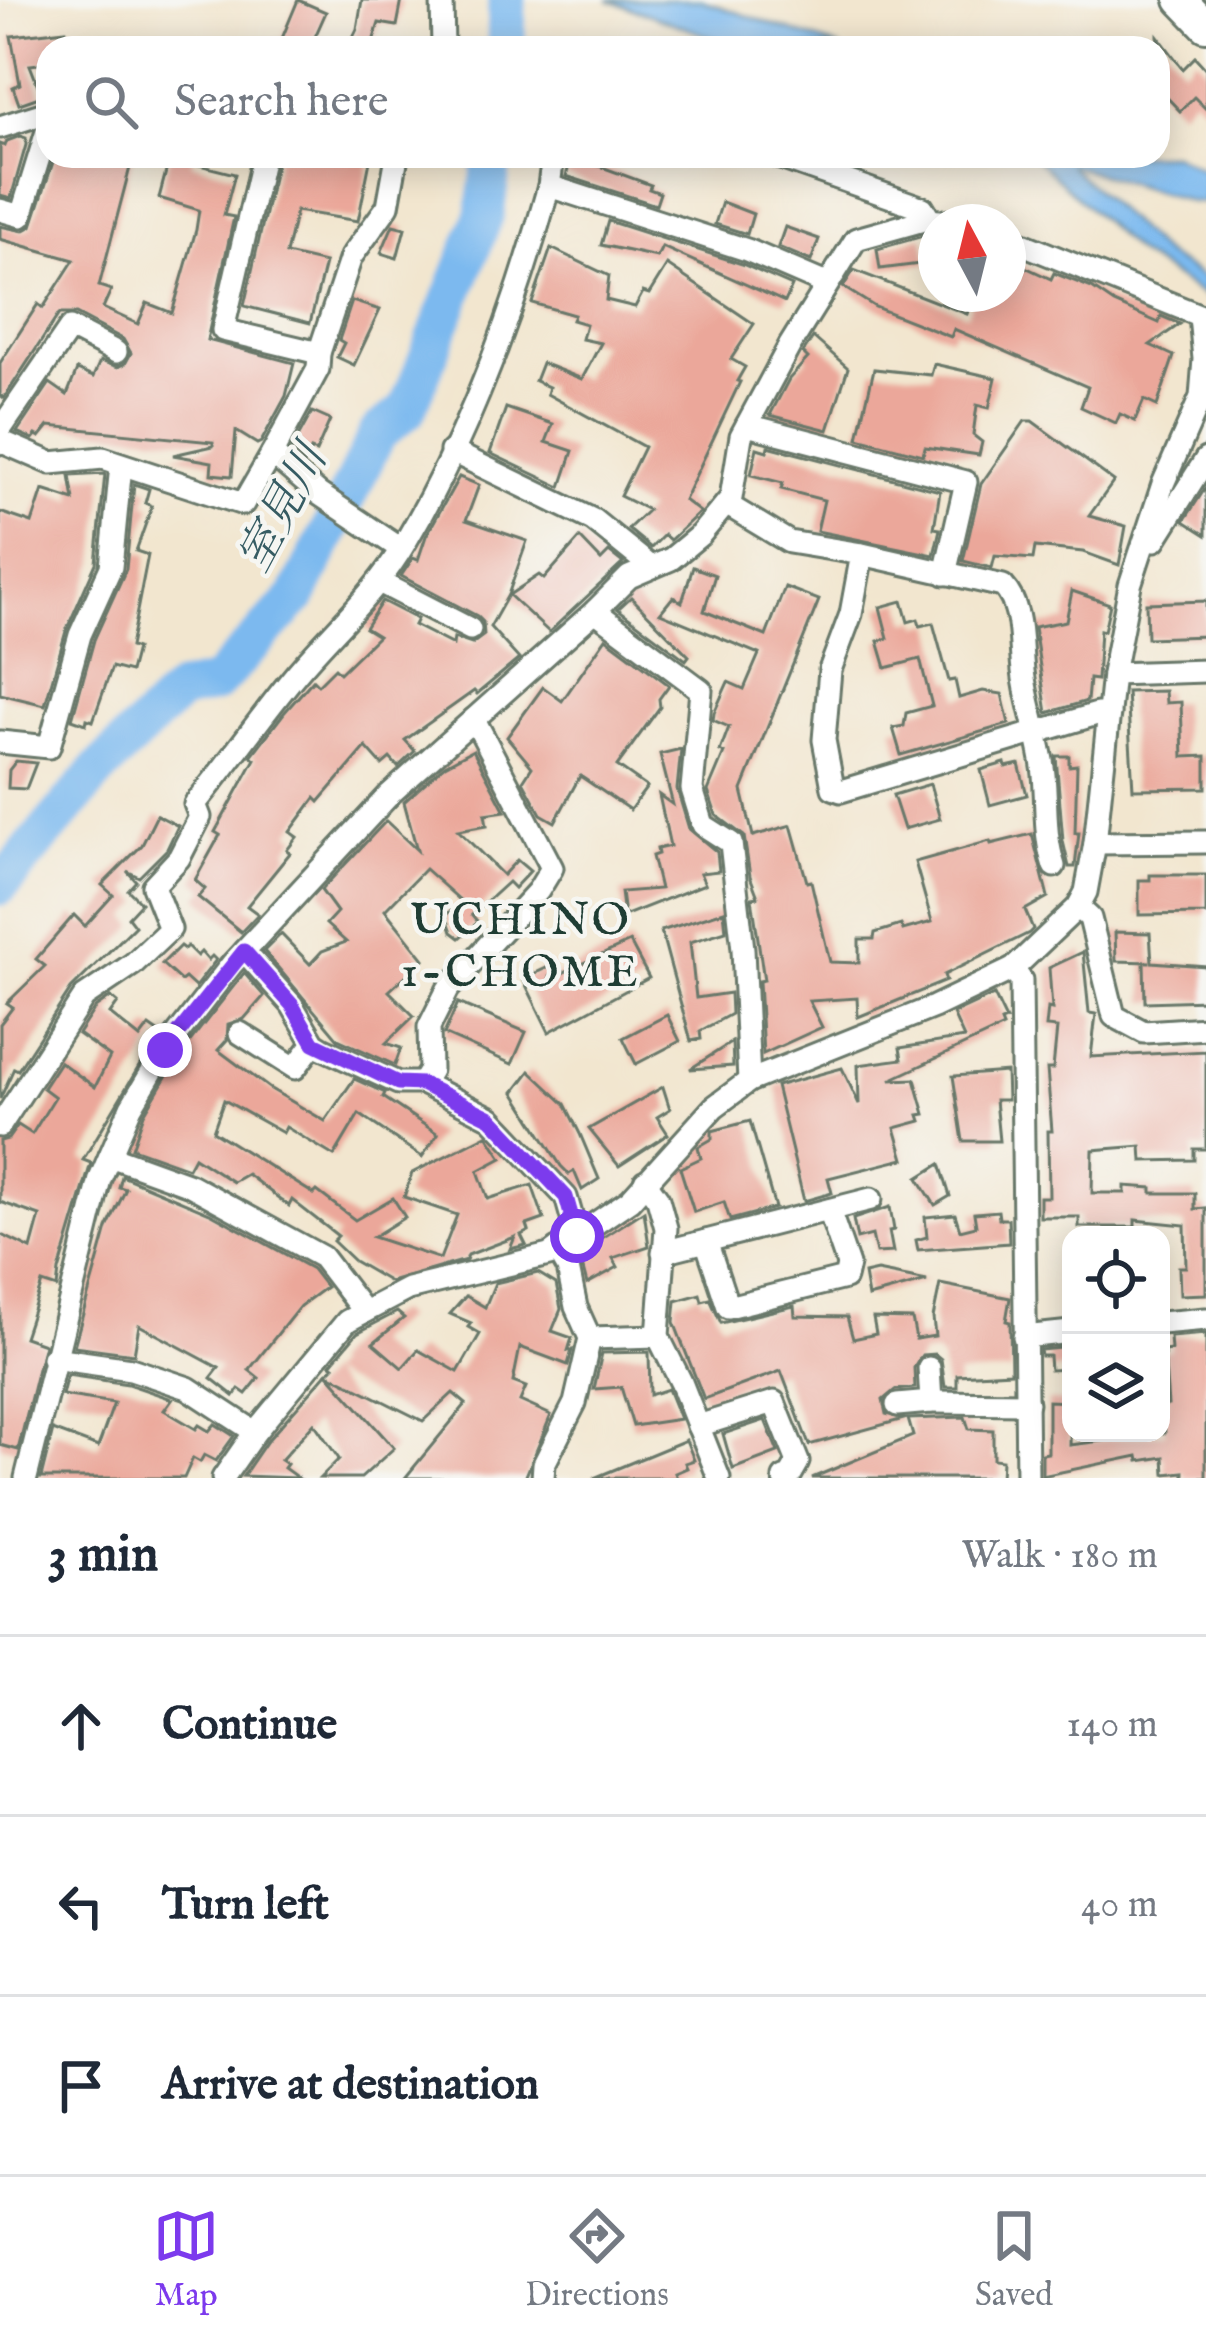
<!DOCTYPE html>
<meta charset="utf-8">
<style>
:root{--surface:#fff;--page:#f6f6f7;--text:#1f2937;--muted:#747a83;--line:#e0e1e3;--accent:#7c3aed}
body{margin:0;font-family:"IM FELL English","Noto Serif JP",serif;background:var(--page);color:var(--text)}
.controls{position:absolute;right:36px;bottom:36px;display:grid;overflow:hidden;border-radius:24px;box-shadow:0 6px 30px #0003}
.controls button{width:108px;height:108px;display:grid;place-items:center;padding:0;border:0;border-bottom:3px solid var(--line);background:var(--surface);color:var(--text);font:60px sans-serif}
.compass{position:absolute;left:918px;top:204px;width:108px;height:108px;border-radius:50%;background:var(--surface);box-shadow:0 6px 30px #0003;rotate:353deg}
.stop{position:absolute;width:36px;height:36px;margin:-27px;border:9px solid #7c3aed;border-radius:50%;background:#fff}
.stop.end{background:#7c3aed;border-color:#fff;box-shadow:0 3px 12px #0008}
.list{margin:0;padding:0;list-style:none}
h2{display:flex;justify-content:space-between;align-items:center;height:156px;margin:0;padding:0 48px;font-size:51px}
h2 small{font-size:39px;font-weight:400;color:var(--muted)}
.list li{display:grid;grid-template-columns:78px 1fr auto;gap:36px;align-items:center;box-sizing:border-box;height:180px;padding:0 48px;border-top:3px solid var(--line)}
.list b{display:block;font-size:45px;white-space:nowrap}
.list em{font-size:39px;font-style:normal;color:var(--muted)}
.icon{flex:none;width:66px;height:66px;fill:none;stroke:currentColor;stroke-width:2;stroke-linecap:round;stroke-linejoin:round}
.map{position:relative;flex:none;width:1206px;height:1478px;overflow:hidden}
.search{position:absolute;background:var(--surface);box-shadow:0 6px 30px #0003;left:36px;right:36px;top:36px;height:132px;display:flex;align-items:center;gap:30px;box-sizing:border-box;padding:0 42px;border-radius:36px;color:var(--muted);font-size:45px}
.sheet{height:696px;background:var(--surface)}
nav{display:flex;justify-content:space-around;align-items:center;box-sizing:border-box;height:168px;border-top:3px solid var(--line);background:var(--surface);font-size:33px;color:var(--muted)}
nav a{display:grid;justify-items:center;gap:6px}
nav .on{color:var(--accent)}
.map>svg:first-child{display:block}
.water{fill:#7cb9ef;stroke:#4e7b92;stroke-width:3}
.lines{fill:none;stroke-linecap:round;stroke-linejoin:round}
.river{stroke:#7cb9ef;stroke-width:39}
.building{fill:#eba79a}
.minor-casing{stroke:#69786a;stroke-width:27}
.secondary-casing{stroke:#69786a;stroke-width:36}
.minor{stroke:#fff;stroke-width:21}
.secondary{stroke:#fff;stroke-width:30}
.route{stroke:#7c3aed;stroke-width:15}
.labels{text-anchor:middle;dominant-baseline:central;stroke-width:9;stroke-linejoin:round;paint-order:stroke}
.water-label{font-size:45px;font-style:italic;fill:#365c63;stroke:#f6f6f2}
.neighbourhood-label{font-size:45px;letter-spacing:3px;fill:#1f3d34;stroke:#f6f6f2}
</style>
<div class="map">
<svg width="1206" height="1478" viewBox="0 0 1206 1478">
<rect width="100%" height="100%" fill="#f6f6f2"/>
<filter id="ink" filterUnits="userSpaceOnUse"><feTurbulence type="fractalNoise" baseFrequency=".00833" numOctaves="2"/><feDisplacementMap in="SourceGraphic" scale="24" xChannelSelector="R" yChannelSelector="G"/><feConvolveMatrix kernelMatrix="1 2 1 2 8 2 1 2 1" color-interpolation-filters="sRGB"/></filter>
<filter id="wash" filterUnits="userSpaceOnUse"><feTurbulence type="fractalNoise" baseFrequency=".004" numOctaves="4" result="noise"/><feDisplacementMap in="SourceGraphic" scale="48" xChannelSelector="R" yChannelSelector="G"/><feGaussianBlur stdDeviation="2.7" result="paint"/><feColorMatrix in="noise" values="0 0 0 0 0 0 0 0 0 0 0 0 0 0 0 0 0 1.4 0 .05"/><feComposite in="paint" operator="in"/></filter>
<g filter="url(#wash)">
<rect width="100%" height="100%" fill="#f2e6cf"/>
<!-- water -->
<g class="water">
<polygon points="608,0 701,0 841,48 742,48"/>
<polygon points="1173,154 1206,171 1206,203 1191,202 1068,164 1165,255 1206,279 1206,297 1138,254 1033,156"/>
</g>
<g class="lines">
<!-- river -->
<g class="river">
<polyline points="506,48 507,0"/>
<polyline points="0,886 98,771 179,692 215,684 297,597 378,433 407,410 485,214 493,156"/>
</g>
</g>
<g id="blocks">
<!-- building -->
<g class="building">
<polygon points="298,0 326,12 310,48 278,48"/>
<polygon points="362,0 402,0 397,26 379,23 371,48 348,48 357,29"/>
<polygon points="66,30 69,48 48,48 48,63 30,65 42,96 19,104 13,87 20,84 11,36"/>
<polygon points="1158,36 1183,69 1195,57 1206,69 1206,109 1194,97 1180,111 1158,88"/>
<polygon points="20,136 26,138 26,145 11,198 0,195 0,144 5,146 7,141"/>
<polygon points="55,156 133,156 99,286 111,290 103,308 138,324 147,303 172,313 196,230 199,210 159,198 170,156 193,156 191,163 235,174 224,215 234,217 207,340 294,363 286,396 261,442 257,444 236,431 232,476 211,474 212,462 173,455 213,446 213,442 49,426 40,437 36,435 33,439 17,432 50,383 67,395 77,370 93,377 100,361 118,367 125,364 131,353 123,339 76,314 59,314 4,398 0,395 0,363 38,304 43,308 74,260 0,239 0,226 23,231 32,226"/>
<polygon points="278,156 371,156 358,221 296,211 286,254 325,263 310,323 244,306"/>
<polygon points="572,156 651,185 649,189 660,193 656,205 566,176"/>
<polygon points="722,202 753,214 747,234 715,224"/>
<polygon points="608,221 742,264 792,286 785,302 662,247 657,257 601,245"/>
<polygon points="393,225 405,228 397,258 381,253"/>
<polygon points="785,227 819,239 811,261 778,247"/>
<polygon points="923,236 928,263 880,269 877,249"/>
<polygon points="551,248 609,276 606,300 635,307 643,292 649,294 667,265 754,324 731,359 745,367 737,381 740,382 684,500 700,512 670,540 664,535 651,548 628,529 648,510 620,496 644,447 547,394 549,387 535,381 542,363 582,379 601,343 582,339 586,324 572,320 574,315 532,303"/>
<polygon points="1008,259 1051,279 1054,273 1092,288 1114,303 1159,323 1161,316 1180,324 1150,345 1174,356 1157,406 1144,400 1135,421 1120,414 1116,423 1081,407 1088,387 954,329 951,337 875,307 843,287 854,270 967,314 975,294 1008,294"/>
<polygon points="352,301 380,310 354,365 337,357 344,343 339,340"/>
<polygon points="813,337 848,368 828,430 770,415 789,379 808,358 803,353"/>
<polygon points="934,364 996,378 989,408 977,405 973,435 982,442 979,455 925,447 923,455 858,438 874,369 931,375"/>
<polygon points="506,408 553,424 546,442 573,451 561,487 490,453"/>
<polygon points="312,412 330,420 316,452 311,450 305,463 291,450"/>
<polygon points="1025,421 1032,421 1114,481 1089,516 1126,526 1119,565 1083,552 1035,547 1033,559 995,556 992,568 963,561 981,484"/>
<polygon points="768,446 940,491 934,528 940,529 934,555 817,531 824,500 781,489 783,483 751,475 757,448 767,451"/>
<polygon points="105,474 96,563 66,631 45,705 0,694 0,512 32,523 43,490 74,500 70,476"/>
<polygon points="459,477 479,485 466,520 527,541 508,595 490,627 519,659 477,694 474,691 405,740 415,751 398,767 390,758 382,765 366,747 319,802 315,798 290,832 297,837 287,850 290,853 247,906 258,914 241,932 198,897 205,889 195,880 220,835 215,832 255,759 251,756 284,713 313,680 318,685 335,668 340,673 378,636 365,628 382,601 417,619 414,625 453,645 454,638 472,644 484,635 483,622 477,616 401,576 413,558 418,560 426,536"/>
<polygon points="134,484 149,489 145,503 152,506 136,551 148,555 130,647 136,649 130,672 112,667 93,721 87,719 86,724 72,719 94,640 126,569"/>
<polygon points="1206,487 1206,535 1184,521"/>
<polygon points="580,538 601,560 609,552 623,563 549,632 509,595 539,575 544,579"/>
<polygon points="693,567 715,575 704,611 766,636 785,587 819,600 742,790 753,836 791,825 807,882 811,881 830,962 859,963 859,939 874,939 875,933 901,925 903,930 932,922 915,862 990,841 991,844 1032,834 1048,897 1025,910 1033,929 1029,933 944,975 946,981 858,1017 857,998 809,1001 822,1027 763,1054 759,981 764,980 752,898 758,897 750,876 744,836 716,815 708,791 724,753 720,751 729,727 713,720 714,713 728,682 744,689 759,654 660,613 673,597 682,602"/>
<polygon points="1072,591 1110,604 1104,631 1100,630 1097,680 1089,679 1087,701 1047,713 1034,627 1066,621"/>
<polygon points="631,597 689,656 686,660 618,609"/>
<polygon points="902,601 908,622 918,619 920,626 933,623 949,681 955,680 959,698 983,691 1002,694 1009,724 901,755 893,728 904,726 906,713 932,706 920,659 886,668 878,641 888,638 880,607"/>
<polygon points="1206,601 1206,636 1147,638 1146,603"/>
<polygon points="606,638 669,685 659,699 660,707 617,766 647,787 630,810 580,776 555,822 541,814 523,781 532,767 507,737 543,687 562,701"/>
<polygon points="1165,691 1166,703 1181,702 1183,757 1206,756 1206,788 1133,789 1127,692"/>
<polygon points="681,749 677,789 689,829 717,852 719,871 700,873 705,884 624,916 621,892 660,889 652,856 658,854 657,849 670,846 659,795 673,805 660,754"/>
<polygon points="473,750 505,811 485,814 487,825 458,830 503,875 517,860 530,871 514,888 508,882 472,915 478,922 460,938 452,932 446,915 461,901 425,869 385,910 424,959 389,991 414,1016 386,1043 401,1048 395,1065 338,1039 264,951 281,934 310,964 322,951 346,942 326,924 337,912 321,890 386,821 417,850 404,802 445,765"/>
<polygon points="1056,756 1069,756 1069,766 1077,765 1075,833 1079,833 1075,867 1069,867 1063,841"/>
<polygon points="16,761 36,763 26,789 8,788 9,770"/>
<polygon points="1005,763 1006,767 1019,764 1027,795 990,805 981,770"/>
<polygon points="930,784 940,819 904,829 893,795"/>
<polygon points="157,815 178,826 167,849 139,877 127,871 136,881 128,890 141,903 128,917 135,926 71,989 18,1070 14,1068 0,1099 0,1024 13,1007 7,1003 45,966 36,959 74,915 85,926 113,895 102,885 142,845"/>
<polygon points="1150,875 1206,875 1206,914 1139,915 1139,880 1150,880"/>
<polygon points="724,911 726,931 690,942 696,998 730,993 731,1014 700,1031 701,1039 691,1041 661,931"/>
<polygon points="1115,932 1150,933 1152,962 1206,966 1206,1000 1145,1002 1144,962 1150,962 1116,961"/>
<polygon points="630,942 649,978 549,1032 523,979 555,964 549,979"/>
<polygon points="180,946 184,949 187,946 197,956 201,952 208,960 212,956 216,960 195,987 185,978 181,981 162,964"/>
<polygon points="1083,952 1089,1013 1096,1014 1091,1057 1206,1051 1206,1149 1194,1149 1194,1160 1142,1161 1141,1146 1093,1150 1092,1193 1125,1193 1125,1186 1152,1188 1152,1193 1195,1193 1195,1209 1206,1208 1206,1294 1180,1295 1179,1267 1186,1267 1185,1225 1135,1220 1135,1227 1079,1227 1079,1217 1040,1217 1040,1197 1049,1197 1048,1131 1052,1131 1047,1069 1053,1069 1057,1028 1046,1027 1048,1008 1052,1009 1049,968"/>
<polygon points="244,973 264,996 244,1019 228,1024 227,1040 218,1050 269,1088 325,1121 354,1079 385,1093 383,1097 438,1134 422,1157 359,1114 334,1156 286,1127 283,1133 224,1100 213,1131 314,1194 317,1191 355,1220 393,1198 405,1217 373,1237 440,1259 457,1215 404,1197 412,1173 487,1135 502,1158 478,1171 488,1199 532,1185 544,1219 527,1225 529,1231 521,1235 526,1245 510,1249 515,1237 468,1255 466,1260 390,1282 354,1261 333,1241 338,1236 292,1200 289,1206 247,1174 233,1182 194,1157 188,1168 132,1148 144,1114 177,1058"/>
<polygon points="994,995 1006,1020 1001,1022 1003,1027 890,1080 915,1079 925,1114 919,1115 921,1121 895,1128 904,1159 828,1178 832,1193 804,1201 776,1086 842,1068 859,1104 858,1065 902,1059 900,1048 964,1038 953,1014"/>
<polygon points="111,997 118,1003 110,1014 140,1038 149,1026 159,1033 83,1160 91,1163 59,1271 57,1288 42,1283 24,1337 44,1344 18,1450 0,1445 0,1234 31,1249 40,1216 0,1202 0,1141 8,1139 18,1125 32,1134 55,1097 43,1088 60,1062 95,1087 110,1057 78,1034 95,1008"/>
<polygon points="458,1003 526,1032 512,1064 444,1034"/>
<polygon points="667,1015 680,1041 636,1064 623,1038"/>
<polygon points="732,1042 733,1066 690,1069"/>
<polygon points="530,1071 565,1104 580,1134 599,1179 582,1190 574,1171 569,1174 561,1166 514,1092"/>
<polygon points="1006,1072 1007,1100 995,1100 999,1141 963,1141 953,1076"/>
<polygon points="663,1087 670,1109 657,1117 668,1134 619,1166 589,1129"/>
<polygon points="750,1121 775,1208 730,1220 724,1202 694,1212 680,1168 701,1158 698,1147 712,1139 712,1131"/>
<polygon points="940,1164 950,1196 935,1205 918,1178"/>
<polygon points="122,1176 210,1213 312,1269 326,1287 300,1306 249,1370 259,1378 246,1394 239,1389 234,1396 211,1378 219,1368 139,1325 134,1354 74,1346 107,1228 126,1189 119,1187"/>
<polygon points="890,1207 894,1230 889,1231 893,1252 876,1253 872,1235 857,1239 853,1219"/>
<polygon points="644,1211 649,1246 613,1258 618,1267 587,1284 579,1253"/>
<polygon points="998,1211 999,1219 1008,1219 1009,1243 918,1250 916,1240 927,1237 925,1217 955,1214 960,1230 976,1226 974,1213"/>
<polygon points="877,1271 927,1281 868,1297 864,1274"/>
<polygon points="538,1273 556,1284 561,1309 552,1331 572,1338 568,1351 572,1350 568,1365 520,1347 513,1382 526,1387 520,1401 551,1415 525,1478 405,1478 466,1404 453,1393 423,1421 327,1373 334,1366 331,1364 357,1333 397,1312 404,1318 373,1343 402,1368 418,1350 458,1372 480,1334 468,1327 471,1323 450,1314 466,1296 485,1307 495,1283"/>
<polygon points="940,1284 1010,1298 1006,1321 1010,1322 1011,1372 957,1375 957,1387 945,1387 941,1359 935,1354 922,1355 914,1368 915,1388 895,1390 883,1400 886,1414 904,1419 809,1445 781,1371 704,1399 674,1322 676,1301 700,1294 702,1301 710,1299 721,1323 794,1306 795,1316 847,1317 853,1339 876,1334 873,1318 912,1319 916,1339 935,1336 933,1318"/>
<polygon points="1206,1334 1206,1478 1184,1478 1184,1472 1165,1474 1164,1457 1139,1461 1138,1456 1042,1476 1042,1454 1048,1453 1048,1401 1071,1402 1070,1445 1165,1433 1163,1406 1168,1405 1164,1351 1171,1350 1170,1337"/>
<polygon points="1071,1347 1071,1369 1050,1370 1049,1356 1041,1356 1040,1350"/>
<polygon points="649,1352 650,1395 668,1389 680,1419 633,1426 621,1387 594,1389 602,1353"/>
<polygon points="327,1373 394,1448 361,1478 320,1478 339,1459 314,1423 281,1460 287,1464 284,1468 298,1478 243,1476 267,1441"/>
<polygon points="67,1375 128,1384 172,1399 164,1410 196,1429 199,1425 209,1431 215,1424 234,1436 216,1461 204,1455 200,1462 193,1458 184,1478 41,1478 53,1430 98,1447 114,1403 62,1395"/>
<polygon points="965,1417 969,1429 993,1430 993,1459 1002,1460 1001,1478 812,1478 913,1436 908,1419"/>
<polygon points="765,1420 778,1452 733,1469 723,1434"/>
<polygon points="686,1440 694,1460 685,1463 687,1468 675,1473 677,1478 594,1478"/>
</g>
</g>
</g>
<g filter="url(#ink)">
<use href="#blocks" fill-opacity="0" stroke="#69786a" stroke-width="3"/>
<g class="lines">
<defs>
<g id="minor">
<polyline points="442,0 443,48"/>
<polyline points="0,127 48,112"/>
<polyline points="263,156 223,330 319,353"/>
<polyline points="775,156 923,208 930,220"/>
<polyline points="549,186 553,156"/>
<polyline points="0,210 21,216 48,128"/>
<polyline points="1008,238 1206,318"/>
<polyline points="747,425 966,482 945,574"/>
<polyline points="0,430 70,328 116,352"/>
<polyline points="0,441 51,463 103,458 243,504 272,454 319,494 392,543"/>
<polyline points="451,451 593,520 651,567"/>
<polyline points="272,454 318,369 319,353 351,257 388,206 397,156"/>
<polyline points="726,504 789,542 862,554 851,614 830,670 824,740 833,788 841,791 1097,714 1109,714"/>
<polyline points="1155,540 1206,459"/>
<path d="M862,554L1003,586C1026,611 1018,651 1025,684C1030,715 1041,743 1044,775C1047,807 1044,835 1054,866"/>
<polyline points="379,582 470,629"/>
<polyline points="595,611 701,690 692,789 703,825 731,843 743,949 749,1081"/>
<polyline points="1113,674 1206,671"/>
<polyline points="0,742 49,747 80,635 111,567 121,465"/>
<polyline points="1095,843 1206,842"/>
<polyline points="1078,907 1090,918 1114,1016 1144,1032 1206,1028"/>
<polyline points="244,951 292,1005 314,1043 322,1048 398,1083 422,1083 491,1118 566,1197 577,1236"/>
<polyline points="1013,969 1021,980 1027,1478"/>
<polyline points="240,1033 295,1068 314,1043"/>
<polyline points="422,1083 430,1070 429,1027 448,989 538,891 552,868 474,719"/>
<path d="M0,1126L84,997L133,964L170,929L153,886L179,858L200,817L195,804C230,761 261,716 296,674C334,629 377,592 406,541C471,431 515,309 549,186L747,250L826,284"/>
<polyline points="110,1156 190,1185 322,1257 364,1312"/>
<polyline points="645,1181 658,1199 666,1228 658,1336 681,1382 719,1478"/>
<polyline points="706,1241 728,1307 845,1278 848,1265 829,1210"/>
<polyline points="663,1252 871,1199"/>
<polyline points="1161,1323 1206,1319"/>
<polyline points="1024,1337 1071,1332"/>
<polyline points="590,1338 658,1336"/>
<polyline points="53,1358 131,1369 188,1388 255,1432"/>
<polyline points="931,1402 1027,1403"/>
<polyline points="897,1405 931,1402 929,1368"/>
<polyline points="698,1426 774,1402 798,1462 790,1476 784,1478"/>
<polyline points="26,1478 100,1179 131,1107 165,1050 232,964 390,794 595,611 629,577 671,559 700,535 731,498 741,436 790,345 856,239 924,220 958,222"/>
<polyline points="223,1478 255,1432 347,1321 408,1289 549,1255 630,1200 714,1107 749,1081 934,1007 1013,969 1078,907 1086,892 1095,843 1113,674 1130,585 1163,484 1201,397 1204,359 1200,316"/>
<polyline points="543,1478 544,1464 575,1403 590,1338 576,1307 568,1268 557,1249"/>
</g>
<polyline id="secondary" points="1181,0 1206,26"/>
</defs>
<!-- minor casing -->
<use href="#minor" class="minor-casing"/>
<!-- secondary casing -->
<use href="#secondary" class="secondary-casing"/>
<!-- minor -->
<use href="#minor" class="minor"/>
<!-- secondary -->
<use href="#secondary" class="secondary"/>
</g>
</g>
<g class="lines" filter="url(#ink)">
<!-- route -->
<polyline class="route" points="165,1050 244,951 292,1005 314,1043 398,1083 422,1084 491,1118 566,1197 577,1236"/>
</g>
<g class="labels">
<!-- water labels -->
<g class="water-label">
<text transform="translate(284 509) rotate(-62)">室見川</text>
</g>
<!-- neighbourhood labels -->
<g class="neighbourhood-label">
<text x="521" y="921">UCHINO<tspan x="521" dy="52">1-CHOME</tspan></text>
</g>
</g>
</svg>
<div class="controls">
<button><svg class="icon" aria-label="locate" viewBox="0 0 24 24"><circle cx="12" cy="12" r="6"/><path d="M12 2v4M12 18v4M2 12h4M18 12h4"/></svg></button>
<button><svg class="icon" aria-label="layers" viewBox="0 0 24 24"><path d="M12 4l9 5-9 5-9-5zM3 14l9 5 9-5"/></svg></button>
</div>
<svg class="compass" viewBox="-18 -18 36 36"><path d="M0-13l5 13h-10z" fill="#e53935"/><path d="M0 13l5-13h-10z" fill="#747a83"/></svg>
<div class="stop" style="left:577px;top:1236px"></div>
<div class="stop end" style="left:165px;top:1050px"></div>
<div class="search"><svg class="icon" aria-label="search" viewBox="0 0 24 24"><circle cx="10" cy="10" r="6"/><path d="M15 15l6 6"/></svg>Search here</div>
</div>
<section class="sheet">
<h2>3 min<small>Walk · 180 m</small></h2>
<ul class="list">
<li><svg class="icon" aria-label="ahead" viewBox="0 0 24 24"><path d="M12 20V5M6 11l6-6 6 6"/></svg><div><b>Continue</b></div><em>140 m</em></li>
<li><svg class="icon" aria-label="left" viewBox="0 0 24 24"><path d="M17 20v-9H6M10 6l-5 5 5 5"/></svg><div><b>Turn left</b></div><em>40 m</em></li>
<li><svg class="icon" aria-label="arrive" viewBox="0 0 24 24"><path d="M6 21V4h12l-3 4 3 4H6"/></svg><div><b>Arrive at destination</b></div></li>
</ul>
</section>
<nav>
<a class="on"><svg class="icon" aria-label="map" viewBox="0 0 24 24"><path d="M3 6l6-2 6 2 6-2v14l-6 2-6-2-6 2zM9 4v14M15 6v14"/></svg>Map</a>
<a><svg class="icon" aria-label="directions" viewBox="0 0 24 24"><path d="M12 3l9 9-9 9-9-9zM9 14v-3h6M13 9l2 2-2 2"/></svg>Directions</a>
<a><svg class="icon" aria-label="saved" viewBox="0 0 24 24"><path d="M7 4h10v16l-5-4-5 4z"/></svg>Saved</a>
</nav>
